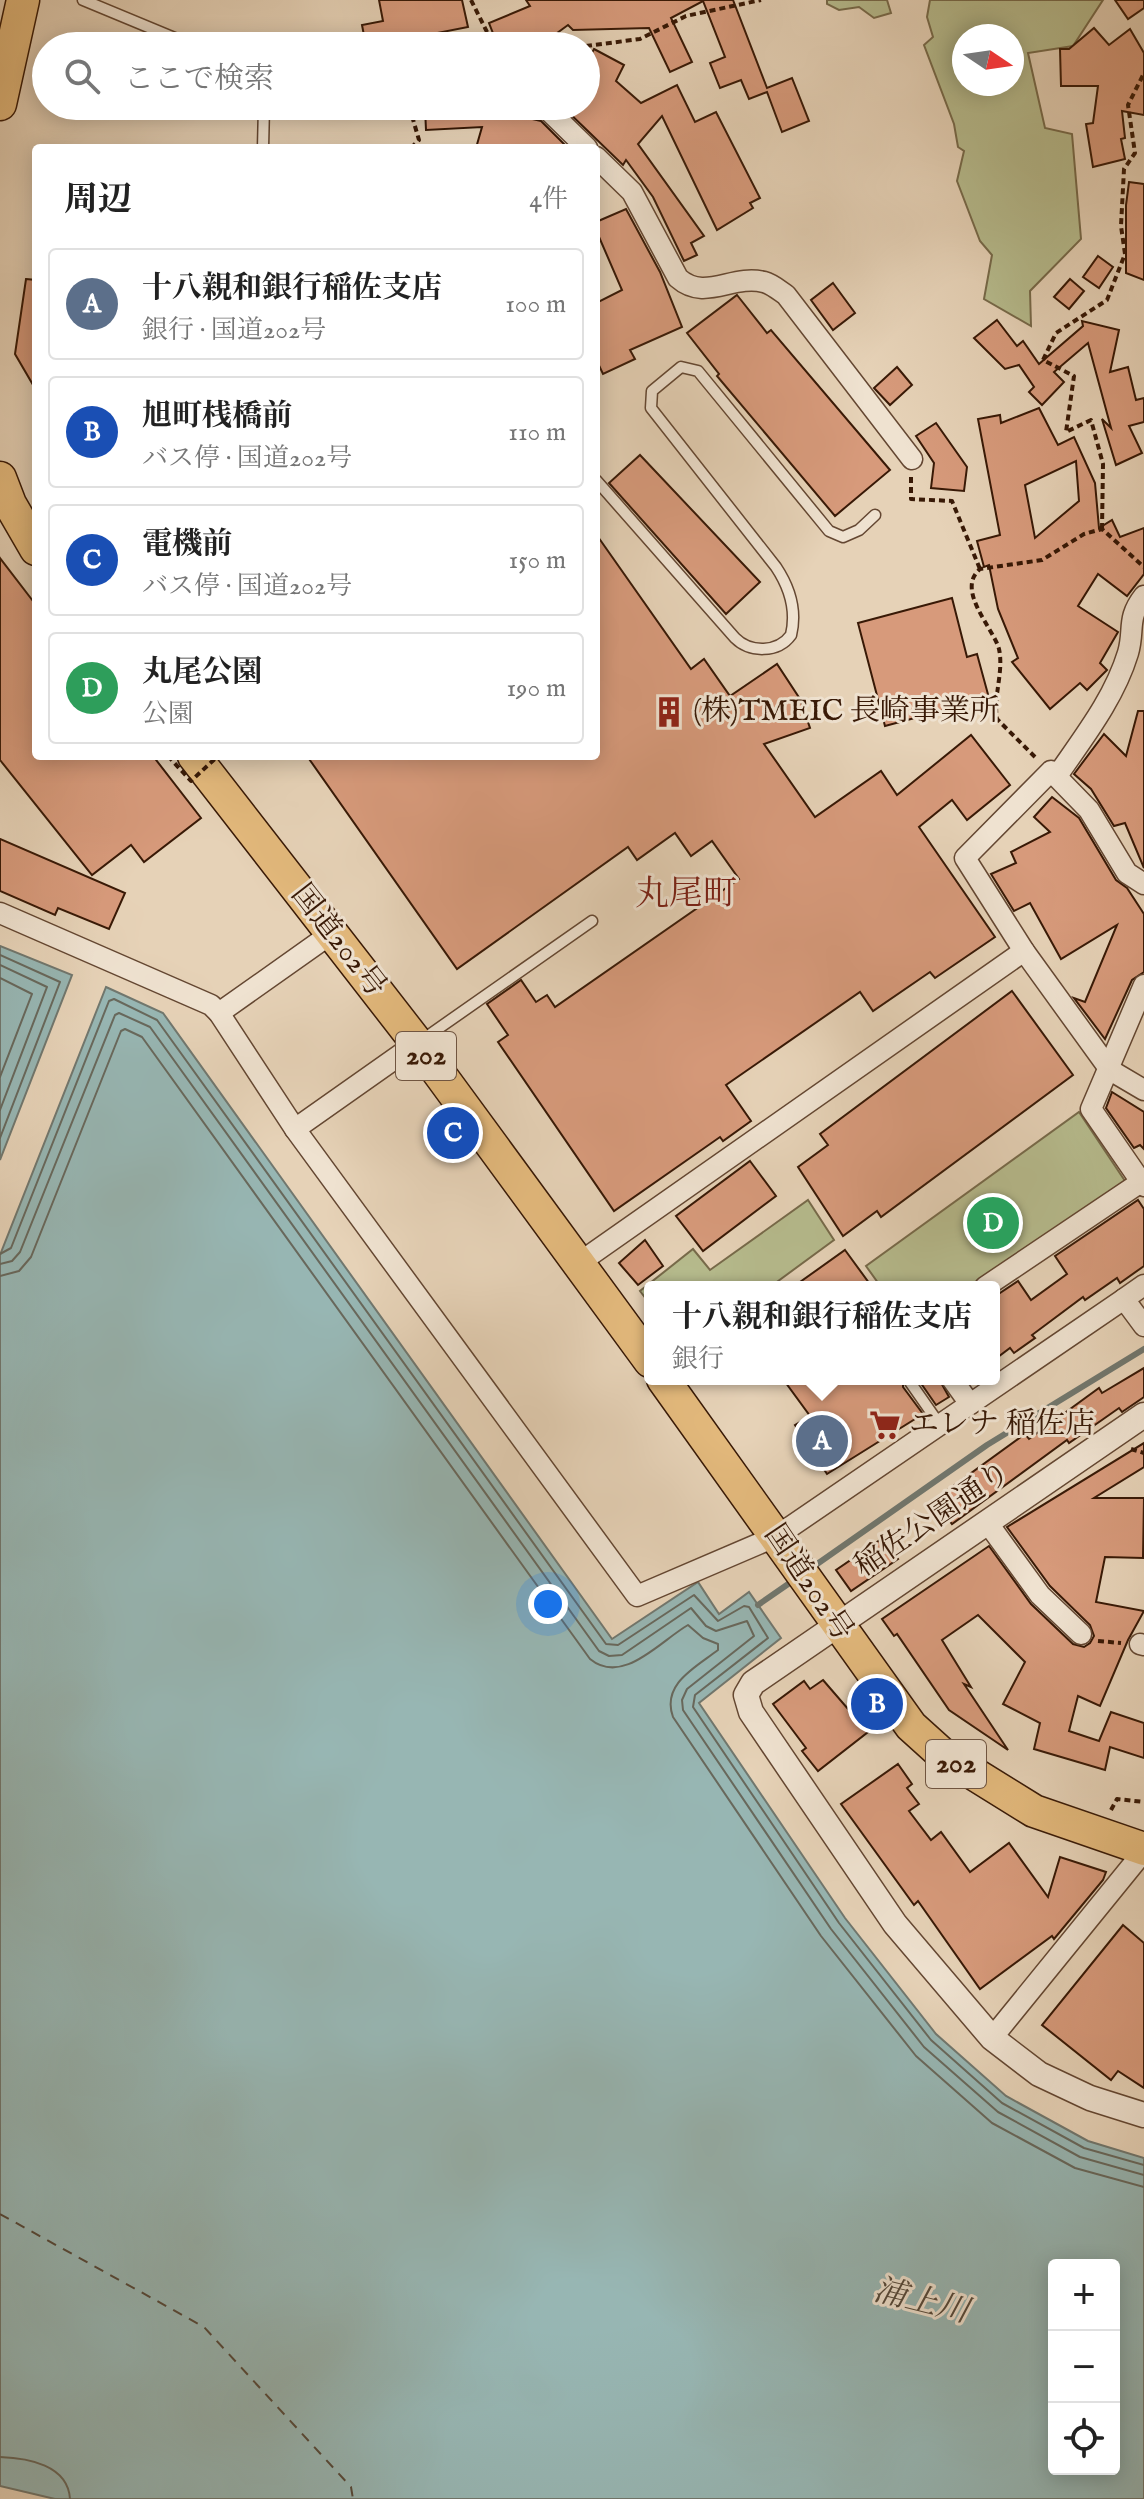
<!DOCTYPE html>
<html lang="ja">
<meta charset="utf-8">
<style>
:root{--surface:#fff;--page:#f2f2f2;--text:#222;--muted:#767676;--line:#e0e0e0;--accent:#db2777}
body{margin:0;font-family:"IM FELL English","Noto Serif JP",serif;background:var(--page);color:var(--text)}
.controls{position:absolute;right:24px;bottom:24px;display:grid;overflow:hidden;border-radius:8px;box-shadow:0 4px 20px #0003}
.controls button{width:72px;height:72px;display:grid;place-items:center;padding:0;border:0;border-bottom:2px solid var(--line);background:var(--surface);color:var(--text);font:40px sans-serif}
.compass{position:absolute;left:952px;top:24px;width:72px;height:72px;border-radius:50%;background:var(--surface);box-shadow:0 4px 20px #0003;rotate:103deg}
.you{position:absolute;left:548px;top:1604px;width:28px;height:28px;margin:-20px;border:6px solid #fff;border-radius:50%;background:#1a73e8;box-shadow:0 0 0 12px #1a73e833}
.badge{display:grid;place-items:center;width:52px;height:52px;border-radius:50%;background:var(--accent);color:#fff;font-size:26px;font-weight:700}
.pin{position:absolute;translate:-50% -50%;border:4px solid #fff;box-shadow:0 2px 8px #0006}
.popup{position:absolute;left:644px;top:1281px;width:356px;height:104px;box-sizing:border-box;display:grid;place-content:center;border-radius:8px;background:var(--surface);filter:drop-shadow(0 2px 6px #0005);font-size:26px;white-space:nowrap;color:var(--muted)}
.popup b{font-size:30px;color:var(--text)}
.popup::after{content:'';position:absolute;left:50%;top:100%;margin-left:-16px;border:16px solid transparent;border-top-color:var(--surface)}
.list{margin:0;padding:0;list-style:none}
h2{display:flex;justify-content:space-between;align-items:center;height:104px;margin:0;padding:0 32px;font-size:34px}
h2 small{font-size:26px;font-weight:400;color:var(--muted)}
.list li{display:grid;grid-template-columns:52px 1fr auto;gap:24px;align-items:center;box-sizing:border-box;height:112px;margin:0 16px 16px;padding:0 16px;border:2px solid var(--line);border-radius:8px}
.list b{display:block;font-size:30px;white-space:nowrap}
.list p{margin:0;font-size:26px;white-space:nowrap;color:var(--muted)}
.list em{font-size:26px;font-style:normal;color:var(--muted)}
.icon{flex:none;width:44px;height:44px;fill:none;stroke:currentColor;stroke-width:2;stroke-linecap:round;stroke-linejoin:round}
.map{position:relative;flex:none;width:1144px;height:2499px;overflow:hidden}
.search{position:absolute;background:var(--surface);box-shadow:0 4px 20px #0003;left:32px;top:32px;width:568px;height:88px;display:flex;align-items:center;gap:20px;box-sizing:border-box;padding:0 28px;border-radius:44px;color:var(--muted);font-size:30px}
.panel{position:absolute;background:var(--surface);box-shadow:0 4px 20px #0003;left:32px;top:144px;width:568px;height:616px;border-radius:8px}
.map>svg:first-child{display:block}
.green{fill:#b6bb8d;stroke:#776a4a;stroke-width:2;fill-rule:evenodd}
.water{fill:#97b6b3;stroke:#71776e;stroke-width:2;fill-rule:evenodd}
.lines{fill:none;stroke-linecap:round;stroke-linejoin:round}
.shore{stroke:#68685c;stroke-width:2}
.stream{stroke:#71776e;stroke-width:6}
.ferry{stroke:#54483a;stroke-width:2;stroke-dasharray:10 8;stroke-linecap:butt}
.building{fill:#d79a7b;stroke:#381906;stroke-width:2;fill-rule:evenodd}
.service-casing{stroke:#644732;stroke-width:13}
.minor-casing{stroke:#644732;stroke-width:23}
.tertiary-casing{stroke:#644732;stroke-width:27}
.trunk-casing{stroke:#381906;stroke-width:35}
.path{stroke:#381906;stroke-width:4;stroke-dasharray:6 4;stroke-linecap:butt}
.service{stroke:#efe2d0;stroke-width:10}
.minor{stroke:#efe2d0;stroke-width:20}
.tertiary{stroke:#efe2d0;stroke-width:24}
.trunk{stroke:#e3b97c;stroke-width:32}
.path-bridge{stroke:#381906;stroke-width:4;stroke-dasharray:6 4;stroke-linecap:butt}
.labels{text-anchor:middle;dominant-baseline:central;stroke-width:6;stroke-linejoin:round;paint-order:stroke}
.shield{fill:#efe2d0;stroke:#6f5543;stroke-width:2}
.shield-label{font-size:28px;font-weight:bold;fill:#381906}
.poi-label{font-size:30px;fill:#381906;stroke:#efe2d0;text-anchor:start}
.street-label{font-size:30px;fill:#381906;stroke:#efe2d0}
.water-label{font-size:32px;font-style:italic;fill:#54483a;stroke:#efe2d0}
.quarter-label{font-size:34px;fill:#7a1f14;stroke:#efe2d0}
</style>
<div class="map">
<svg width="1144" height="2499" viewBox="0 0 1144 2499">
<rect width="100%" height="100%" fill="#e6d2b7"/>
<filter id="stains"><feTurbulence type="fractalNoise" baseFrequency=".0025" numOctaves="4"/><feColorMatrix values="0 0 0 0 .2 0 0 0 0 .09 0 0 0 0 .02 0 0 0 .5 -.17"/></filter>
<radialGradient id="worn" r=".72"><stop offset=".6" stop-color="#630" stop-opacity="0"/><stop offset="1" stop-color="#630" stop-opacity=".3"/></radialGradient>
<!-- green -->
<g class="green">
<polygon points="827,0 887,0 891,13 874,18 859,7 839,10 827,4"/>
<path d="M930,0H1103L1073,46L1028,53L1045,128L1072,134L1081,239L1030,291L1031,326L984,299L992,255L980,241L957,181L964,151L958,147L954,124L924,45L933,37L927,17ZM964,36H1012V84H964Z"/>
<polygon points="1079,1112 1125,1181 969,1287 881,1287 866,1266"/>
<polygon points="808,1200 834,1240 770,1287 650,1287 650,1304 640,1291 693,1249 710,1270"/>
</g>
<!-- water -->
<g class="water">
<polygon points="0,946 72,975 0,1160"/>
<path d="M106,987L163,1013L612,1639L698,1582L719,1614L749,1592L781,1638L699,1703L845,1918L936,2034L1006,2096L1088,2141L1144,2158V2499H55L0,2486V1255ZM1054,2265H1114V2469H1054Z"/>
</g>
<g class="lines">
<!-- shore -->
<g class="shore">
<polyline points="0,955 60,982 0,1138"/>
<polyline points="0,965 47,987 0,1110"/>
<polyline points="0,978 32,994 0,1077"/>
<polyline points="0,1254 11,1248 109,1001 114,999 157,1020 606,1644 618,1645 694,1595 718,1621 744,1606 749,1607 768,1638 695,1695 693,1707 839,1923 931,2040 1002,2103 1084,2148 1144,2165"/>
<polyline points="0,1264 12,1261 20,1252 115,1015 119,1013 150,1027 599,1651 609,1656 622,1655 691,1608 706,1626 716,1631 747,1621 754,1636 687,1689 682,1700 683,1710 831,1929 924,2047 998,2112 1080,2157 1144,2175"/>
<path d="M0,1276L19,1271L31,1257L121,1031L125,1029L142,1037L590,1659C623,1686 660,1641 688,1625L703,1638L718,1644V1650C696,1667 661,1684 673,1717L821,1936L916,2056L992,2123L1075,2168L1144,2187"/>
<path d="M0,2457C28,2458 68,2465 70,2499"/>
</g>
<!-- stream -->
<g class="stream">
<polyline points="810,1569 987,1445 1144,1349"/>
<polyline points="758,1605 794,1580"/>
</g>
<!-- ferry -->
<polyline class="ferry" points="0,2214 204,2327 351,2487 353,2499"/>
</g>
<!-- building -->
<g class="building">
<polygon points="379,0 462,0 468,27 427,35 429,46 366,46 362,25 383,21"/>
<polygon points="526,0 733,0 767,88 792,78 809,121 782,132 767,92 749,99 741,80 720,88 710,63 725,57 703,1 671,18 692,62 670,72 649,28 573,30 568,25 542,44 538,38 519,46 498,46 489,23 530,6"/>
<polygon points="1115,0 1144,0 1144,8 1128,19"/>
<polygon points="1094,28 1109,45 1130,29 1144,53 1144,115 1122,111 1125,138 1121,139 1125,159 1093,167 1086,124 1093,123 1098,86 1061,86 1060,49 1069,49"/>
<polygon points="594,49 624,65 616,81 641,103 677,85 695,122 716,112 760,198 750,203 753,208 717,230 662,116 638,144 704,236 691,243 697,255 684,261 653,197 626,160 623,165 564,108 586,106 586,91 596,78 586,72 586,64"/>
<polygon points="516,106 511,114 541,121 568,148 476,148 482,127 426,130 425,108"/>
<polygon points="1129,182 1144,184 1144,280 1126,273 1126,205"/>
<polygon points="626,209 660,272 682,327 630,350 635,359 603,374 596,359 596,303 622,290 596,230 596,222"/>
<polygon points="1098,256 1113,267 1099,288 1083,277"/>
<polygon points="26,279 36,280 36,390 15,354"/>
<polygon points="1070,279 1084,291 1069,309 1054,297"/>
<polygon points="833,283 855,313 833,330 811,300"/>
<polygon points="737,295 767,333 771,330 890,470 835,516 717,376 719,374 687,333"/>
<polygon points="997,320 1017,346 1023,341 1039,364 1083,326 1082,321 1119,330 1110,372 1128,367 1136,400 1144,398 1144,422 1129,426 1142,453 1116,465 1102,419 1111,428 1088,343 1054,372 1064,382 1042,405 1029,392 1034,387 1019,365 1005,369 974,338"/>
<polygon points="897,367 912,385 890,405 874,388"/>
<path d="M1039,408L1058,445L1074,437L1095,483L1099,528L1112,520L1120,537L1144,528V574L1127,596L1098,574L1078,606L1118,632L1100,663L1107,670L1087,690L1080,683L1050,709L1012,662L1018,658L998,609L989,565L984,567L977,541L1000,535L978,419L1000,415L1001,423ZM1076,461L1079,501L1035,538L1025,485Z"/>
<polygon points="936,423 967,467 964,491 931,488 934,463 916,436"/>
<polygon points="640,455 760,582 726,614 609,483"/>
<polygon points="596,534 691,669 704,659 730,696 777,664 800,699 810,728 764,744 815,817 881,771 897,795 971,735 1010,785 967,820 952,800 919,827 995,937 935,978 930,972 873,1011 860,992 726,1085 751,1121 723,1141 720,1137 614,1211 498,1042 508,1035 487,1004 521,980 536,1002 547,995 555,1007 739,879 712,841 691,856 675,833 637,860 628,847 457,969 307,756 596,756"/>
<polygon points="0,558 36,605 36,756 153,756 201,818 144,862 131,845 92,875 0,760"/>
<polygon points="952,598 967,657 977,654 989,698 885,726 858,623"/>
<polygon points="1138,711 1144,711 1144,868 1125,823 1114,826 1091,789 1074,774 1104,734 1126,756"/>
<polygon points="1052,797 1079,818 1116,880 1127,888 1144,914 1144,972 1132,980 1105,1039 1074,998 1085,1002 1117,925 1061,959 1030,903 1014,911 991,874 1016,863 1011,852 1050,832 1034,817"/>
<polygon points="0,839 125,893 109,929 58,908 55,915 0,891"/>
<polygon points="1012,991 1073,1075 881,1217 877,1211 843,1236 798,1167 828,1145 820,1134"/>
<polygon points="1112,1092 1144,1112 1144,1149 1140,1145 1134,1148 1106,1108"/>
<polygon points="750,1161 776,1196 703,1251 676,1216"/>
<polygon points="1138,1200 1144,1209 1144,1266 1120,1283 1117,1278 1085,1300 1083,1297 1032,1335 1035,1338 1014,1353 1010,1348 994,1360 994,1297 1018,1281 1031,1300 1067,1274 1055,1256"/>
<polygon points="645,1240 663,1266 638,1285 619,1263"/>
<polygon points="845,1250 872,1287 793,1287"/>
<polygon points="1144,1368 1144,1397 1122,1412 1119,1408 1069,1443 1067,1440 952,1524 934,1500 1025,1434 1029,1439 1099,1388 1102,1393"/>
<polygon points="783,1379 903,1379 903,1387 923,1414 827,1474 795,1425 810,1416"/>
<polygon points="918,1379 939,1379 949,1397 936,1405"/>
<polygon points="1144,1443 1144,1467 1094,1498 1144,1498 1143,1558 1105,1557 1096,1602 1144,1611 1128,1640 1100,1706 1078,1696 1069,1731 1099,1741 1111,1712 1144,1723 1144,1758 1110,1747 1105,1770 1034,1749 1040,1723 1003,1704 1025,1662 978,1615 942,1640 971,1687 964,1684 1008,1750 949,1710 897,1634 894,1636 882,1619 989,1546 1031,1604 1073,1644 1084,1647 1090,1643 1094,1636 1090,1625 1050,1586 1007,1527"/>
<polygon points="883,1538 898,1559 851,1591 836,1570"/>
<polygon points="823,1680 868,1732 818,1771 802,1751 806,1748 773,1704 804,1681 810,1689"/>
<polygon points="898,1764 912,1784 907,1788 919,1804 909,1811 931,1840 941,1832 970,1872 1009,1843 1048,1897 1060,1857 1106,1872 1103,1880 1054,1939 1052,1936 980,1989 918,1901 914,1905 841,1804"/>
<polygon points="1123,1925 1144,1943 1144,2088 1118,2071 1111,2080 1042,2025"/>
</g>
<g class="lines">
<defs>
<g id="service">
<polyline points="83,0 194,46"/>
<polyline points="263,148 264,106"/>
<path d="M596,480L735,638C750,653 778,653 791,635C797,610 790,588 776,567L651,408L652,391L681,367L698,371L829,531L843,537L859,530L875,515"/>
<polyline points="422,1040 592,921"/>
<polyline points="910,1382 940,1425"/>
</g>
<g id="minor">
<polyline points="544,106 587,148"/>
<path d="M596,157L632,192L678,278C705,302 732,274 764,282C772,284 780,291 786,295L912,459"/>
<path d="M1057,776C1083,738 1114,699 1128,653C1135,629 1126,619 1144,596"/>
<polyline points="1144,884 1127,873 1089,810 1051,771 965,858 1024,951 1110,1070 1144,1090"/>
<polyline points="0,913 211,1005 219,1013 295,1129 637,1596 777,1536 1124,1299 1144,1326"/>
<polyline points="1144,985 1091,1109 1144,1186"/>
<polyline points="219,1013 332,933"/>
<polyline points="295,1129 417,1043"/>
<polyline points="579,1263 1024,951"/>
<polyline points="985,1287 1141,1182"/>
<polyline points="1124,1299 1144,1285"/>
<polyline points="952,1379 970,1404"/>
<polyline points="987,1522 1040,1595 1081,1634"/>
<polyline points="1140,1644 1144,1645"/>
<polyline points="992,2038 1144,1851"/>
</g>
<polyline id="tertiary" points="1144,1415 753,1683 746,1695 751,1712 895,1924 992,2038 1039,2074 1090,2098 1144,2115"/>
<g id="trunk">
<polyline points="0,104 23,0"/>
<polyline points="0,478 10,504 36,549"/>
<polyline points="194,756 417,1043 650,1361"/>
<polyline points="663,1379 911,1726 942,1754 1034,1811 1144,1849"/>
</g>
</defs>
<!-- service casing -->
<use href="#service" class="service-casing"/>
<!-- minor casing -->
<use href="#minor" class="minor-casing"/>
<!-- tertiary casing -->
<use href="#tertiary" class="tertiary-casing"/>
<!-- trunk casing -->
<use href="#trunk" class="trunk-casing"/>
<!-- path -->
<g class="path">
<polyline points="471,0 494,46"/>
<polyline points="586,46 640,39 686,16 761,0"/>
<polyline points="411,148 419,140 412,116 417,106"/>
<polyline points="911,477 911,499 952,501 980,569"/>
<polyline points="1102,529 1103,464 1091,420 1066,432 1074,376 1043,360 1056,333 1107,300 1125,254 1121,226 1124,169 1135,153 1128,105 1144,73"/>
<path d="M1035,757L997,719C993,696 1004,672 999,649C994,629 955,590 980,569L1042,560L1084,534L1102,529L1144,567"/>
<polyline points="1131,1449 1144,1453"/>
<polyline points="1098,1641 1121,1643"/>
<polyline points="1111,1810 1117,1799 1144,1802"/>
</g>
<!-- service -->
<use href="#service" class="service"/>
<!-- minor -->
<use href="#minor" class="minor"/>
<!-- tertiary -->
<use href="#tertiary" class="tertiary"/>
<!-- trunk -->
<use href="#trunk" class="trunk"/>
<!-- path-bridge -->
<polyline class="path-bridge" points="168,756 191,781 218,756"/>
</g>
<!-- icons -->
<defs>
<symbol id="building-bare" viewBox="-9 -9 18 18"><path d="M-4-6H4V6H1V3H-1V6H-4ZM-2.5-4.3h1.7v1.8h-1.7ZM.8-4.3h1.7v1.8H.8ZM-2.5-1h1.7V.8h-1.7ZM.8-1h1.7V.8H.8Z" fill="#8f2418" stroke="#efe2d0" stroke-width="2.5" paint-order="stroke"/></symbol>
<symbol id="supermarket-bare" viewBox="-9 -9 18 18"><path d="M-6-5.5h2.5l.6 2H6L4.5 2H-2.5L-4.4-4H-6ZM-1.5 3.2a1.3 1.3 0 1 0 .1 0ZM3 3.2a1.3 1.3 0 1 0 .1 0Z" fill="#8f2418" stroke="#efe2d0" stroke-width="2.5" paint-order="stroke"/></symbol>
</defs>
<g fill-rule="evenodd">
<use href="#building-bare" x="647" y="690" width="44" height="44"/>
<use href="#supermarket-bare" x="863" y="1403" width="44" height="44"/>
</g>
<g class="labels">
<!-- shield labels -->
<g class="shield">
<rect x="396" y="1032" width="60" height="48" rx="6"/>
<rect x="926" y="1740" width="60" height="48" rx="6"/>
</g>
<g class="shield-label">
<text x="426" y="1056">202</text>
<text x="956" y="1764">202</text>
</g>
<!-- poi labels -->
<g class="poi-label">
<text x="693" y="712">(株)TMEIC 長崎事業所</text>
<text x="909" y="1425">エレナ 稲佐店</text>
</g>
<!-- street labels -->
<g class="street-label">
<text transform="translate(338 941) rotate(52)">国道202号</text>
<text transform="translate(933 1520) rotate(-34)">稲佐公園通り</text>
<text transform="translate(808 1583) rotate(56)">国道202号</text>
</g>
<!-- water labels -->
<g class="water-label">
<text transform="translate(921 2302) rotate(14)">浦上川</text>
</g>
<!-- quarter labels -->
<g class="quarter-label">
<text x="686" y="894">丸尾町</text>
</g>
</g>
<rect width="100%" height="100%" filter="url(#stains)"/>
<rect width="100%" height="100%" fill="url(#worn)"/>
</svg>
<div class="controls">
<button>+</button>
<button>−</button>
<button><svg class="icon" aria-label="locate" viewBox="0 0 24 24"><circle cx="12" cy="12" r="6"/><path d="M12 2v4M12 18v4M2 12h4M18 12h4"/></svg></button>
</div>
<svg class="compass" viewBox="-18 -18 36 36"><path d="M0-13l5 13h-10z" fill="#e53935"/><path d="M0 13l5-13h-10z" fill="#767676"/></svg>
<div class="you"></div>
<div class="pin badge" style="left:822px;top:1441px;background:#5c6f8a">A</div>
<div class="popup"><b>十八親和銀行稲佐支店</b>銀行</div>
<div class="pin badge" style="left:877px;top:1704px;background:#1a4fb4">B</div>
<div class="pin badge" style="left:453px;top:1133px;background:#1a4fb4">C</div>
<div class="pin badge" style="left:993px;top:1223px;background:#2e9e5b">D</div>
<div class="search"><svg class="icon" aria-label="search" viewBox="0 0 24 24"><circle cx="10" cy="10" r="6"/><path d="M15 15l6 6"/></svg>ここで検索</div>
<section class="panel">
<h2>周辺<small>4件</small></h2>
<ul class="list">
<li><span class="badge" style="background:#5c6f8a">A</span><div><b>十八親和銀行稲佐支店</b><p>銀行 · 国道202号</p></div><em>100 m</em></li>
<li><span class="badge" style="background:#1a4fb4">B</span><div><b>旭町桟橋前</b><p>バス停 · 国道202号</p></div><em>110 m</em></li>
<li><span class="badge" style="background:#1a4fb4">C</span><div><b>電機前</b><p>バス停 · 国道202号</p></div><em>150 m</em></li>
<li><span class="badge" style="background:#2e9e5b">D</span><div><b>丸尾公園</b><p>公園</p></div><em>190 m</em></li>
</ul>
</section>
</div>
